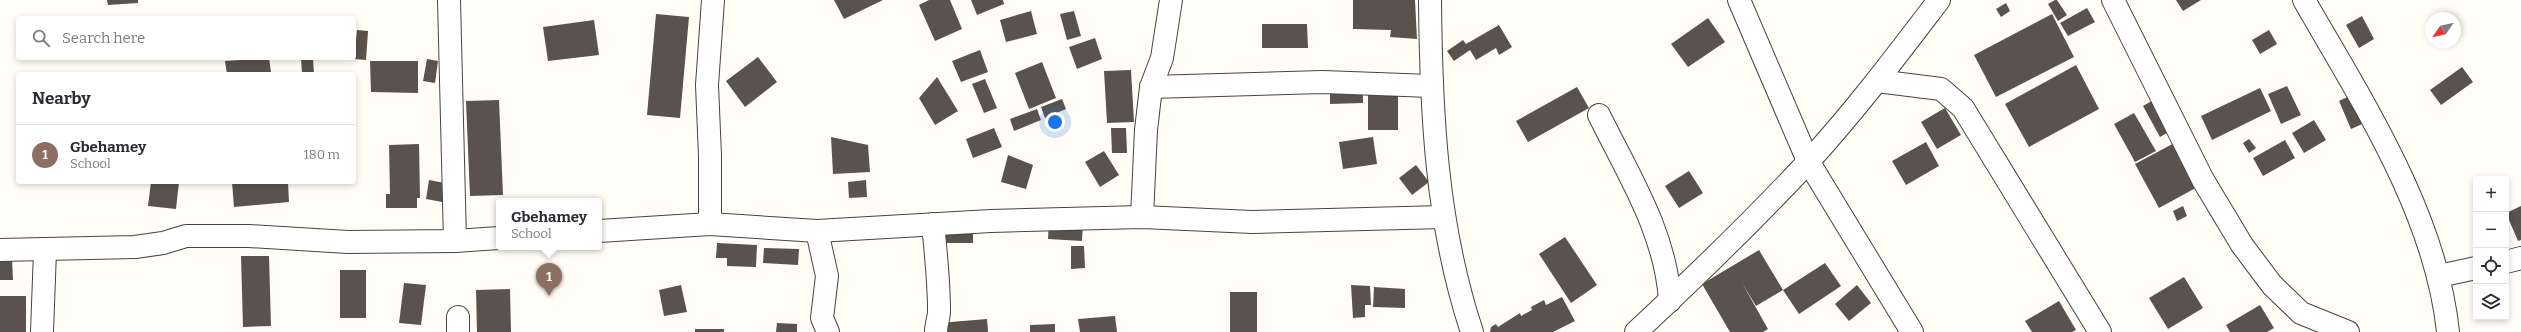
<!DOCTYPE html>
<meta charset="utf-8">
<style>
:root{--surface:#fff;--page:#f2f2f3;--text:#2b2b33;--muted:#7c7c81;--line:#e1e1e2;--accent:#c4262e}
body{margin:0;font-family:Bitter,serif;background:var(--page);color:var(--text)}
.controls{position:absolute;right:12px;bottom:12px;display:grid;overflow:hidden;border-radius:4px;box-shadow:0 2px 6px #0003}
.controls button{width:36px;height:36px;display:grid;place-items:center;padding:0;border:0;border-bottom:1px solid var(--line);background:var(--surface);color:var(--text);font:20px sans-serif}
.compass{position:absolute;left:2425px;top:12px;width:36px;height:36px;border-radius:50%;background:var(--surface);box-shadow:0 2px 6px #0003;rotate:236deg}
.you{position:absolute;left:1055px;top:122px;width:14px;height:14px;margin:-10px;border:3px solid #fff;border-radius:50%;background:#1a73e8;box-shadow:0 0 0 6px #1a73e833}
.badge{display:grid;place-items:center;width:26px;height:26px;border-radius:50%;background:var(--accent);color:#fff;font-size:13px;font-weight:700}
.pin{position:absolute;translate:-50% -33px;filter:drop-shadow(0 1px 2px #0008)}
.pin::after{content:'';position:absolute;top:21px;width:14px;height:12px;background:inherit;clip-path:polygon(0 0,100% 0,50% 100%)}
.popup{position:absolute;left:496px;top:198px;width:106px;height:52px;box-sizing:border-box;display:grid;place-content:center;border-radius:4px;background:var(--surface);filter:drop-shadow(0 1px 3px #0005);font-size:13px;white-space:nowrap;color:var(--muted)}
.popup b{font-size:15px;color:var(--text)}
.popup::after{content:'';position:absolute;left:50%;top:100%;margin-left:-8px;border:8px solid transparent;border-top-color:var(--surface)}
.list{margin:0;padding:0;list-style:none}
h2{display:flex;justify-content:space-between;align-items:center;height:52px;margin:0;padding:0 16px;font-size:17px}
h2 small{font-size:13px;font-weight:400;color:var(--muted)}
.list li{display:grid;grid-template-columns:26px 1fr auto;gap:12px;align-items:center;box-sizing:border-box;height:60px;padding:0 16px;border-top:1px solid var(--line)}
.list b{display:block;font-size:15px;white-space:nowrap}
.list p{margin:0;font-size:13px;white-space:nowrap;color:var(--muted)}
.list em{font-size:13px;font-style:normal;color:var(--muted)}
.icon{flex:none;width:22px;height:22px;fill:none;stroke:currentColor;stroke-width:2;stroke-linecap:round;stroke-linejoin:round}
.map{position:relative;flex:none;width:2521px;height:332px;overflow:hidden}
.search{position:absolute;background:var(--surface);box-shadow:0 2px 6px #0003;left:16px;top:16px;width:340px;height:44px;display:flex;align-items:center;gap:10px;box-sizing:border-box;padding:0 14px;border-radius:4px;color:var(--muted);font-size:15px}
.panel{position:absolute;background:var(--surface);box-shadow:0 2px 6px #0003;left:16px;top:72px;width:340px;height:112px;border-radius:4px}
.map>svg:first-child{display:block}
.building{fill:#5a524d}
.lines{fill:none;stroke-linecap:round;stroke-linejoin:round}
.minor-casing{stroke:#444;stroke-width:24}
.minor{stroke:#fff;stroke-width:22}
</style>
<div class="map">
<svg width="2521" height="332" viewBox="0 0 2521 332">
<rect width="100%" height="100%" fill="#fffdf5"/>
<!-- building -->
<g class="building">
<polygon points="107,0 138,0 138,3 108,5"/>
<polygon points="834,0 883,0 844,19"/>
<polygon points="929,0 950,0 962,29 935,41 919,5"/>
<polygon points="971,0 1003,0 1004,4 977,15"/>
<polygon points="1353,0 1415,0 1417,39 1390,37 1391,30 1353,29"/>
<polygon points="2055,0 2057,0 2067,15 2058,21 2048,4"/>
<polygon points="2176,0 2201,0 2183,11"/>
<polygon points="2006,3 2010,11 2001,17 1996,9"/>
<polygon points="2087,8 2095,22 2068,36 2060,23"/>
<polygon points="1031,11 1037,34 1006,42 1000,20"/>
<polygon points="1074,11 1081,36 1067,40 1060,14"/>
<polygon points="656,14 689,17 680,118 647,115"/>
<polygon points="2052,14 2074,57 1996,97 1974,55"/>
<polygon points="2362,16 2374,39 2359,48 2346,25"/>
<polygon points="1708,18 1725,42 1688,67 1671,44"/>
<polygon points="594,20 599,55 548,61 543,27"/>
<polygon points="1262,24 1307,24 1308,48 1262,48"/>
<polygon points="1499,25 1512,47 1499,55 1496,48 1476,60 1470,50 1454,61 1447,51 1463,40 1466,44"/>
<polygon points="357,30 368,31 366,60 354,59"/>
<polygon points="2269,30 2277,44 2260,54 2252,40"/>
<polygon points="1095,38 1102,59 1077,69 1069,47"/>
<polygon points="980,50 988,72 961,82 952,61"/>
<polygon points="758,57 777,82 745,107 726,81"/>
<polygon points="269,58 271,72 227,74 225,61"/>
<polygon points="301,58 313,58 314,74 302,74"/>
<polygon points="427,59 438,61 435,83 423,81"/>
<polygon points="370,61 418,61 418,93 371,92"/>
<polygon points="1042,62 1056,98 1029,109 1015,73"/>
<polygon points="2076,65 2099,109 2029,147 2005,104"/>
<polygon points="2462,67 2473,82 2441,105 2430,90"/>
<polygon points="1131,70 1134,122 1107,123 1104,71"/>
<polygon points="937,77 958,111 935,125 919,98"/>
<polygon points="985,79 997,108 984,113 972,84"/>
<polygon points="1363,81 1363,103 1330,104 1330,82"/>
<polygon points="2287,86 2301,115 2281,124 2268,94"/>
<polygon points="1577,87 1589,108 1528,142 1516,121"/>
<polygon points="2260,88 2271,111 2212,140 2201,116"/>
<rect x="1368" y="93" width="30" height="37"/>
<polygon points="2356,93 2369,121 2351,129 2339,101"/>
<polygon points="1062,99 1066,109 1045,118 1041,107"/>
<polygon points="2155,99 2172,130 2160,137 2143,106"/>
<polygon points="499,100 503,195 470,196 466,101"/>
<polygon points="1945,108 1961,135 1937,149 1921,122"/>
<polygon points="1037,109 1041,120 1014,131 1010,119"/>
<polygon points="2134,113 2156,151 2135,162 2114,124"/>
<polygon points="2314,120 2326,140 2304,153 2292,133"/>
<polygon points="994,128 1002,147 973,158 966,139"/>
<polygon points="1111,128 1126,128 1127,153 1112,153"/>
<polygon points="831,137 868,145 870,172 833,174"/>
<polygon points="1373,137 1377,164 1343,169 1339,142"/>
<polygon points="2249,139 2256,148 2249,153 2243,143"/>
<polygon points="2285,140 2295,158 2263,176 2253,158"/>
<polygon points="2178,141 2201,185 2159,208 2135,164"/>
<polygon points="1926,142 1939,166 1906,185 1892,161"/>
<polygon points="419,144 420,198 417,198 417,208 386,208 386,194 390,194 389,145"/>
<polygon points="1104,151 1119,175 1100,187 1085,162"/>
<polygon points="1008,155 1033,165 1026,189 1001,182"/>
<polygon points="1416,165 1429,182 1412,195 1399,178"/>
<polygon points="1689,171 1703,193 1679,208 1665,186"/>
<polygon points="429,180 445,183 442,202 426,199"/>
<polygon points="866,180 867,197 849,198 848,182"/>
<polygon points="151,182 179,182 176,209 148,206"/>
<polygon points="232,182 288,182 289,202 234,207"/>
<polygon points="2183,206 2187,216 2177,221 2173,211"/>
<polygon points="2521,206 2521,240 2518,241 2506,213"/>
<polygon points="1049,220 1083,221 1082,241 1048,239"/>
<rect x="946" y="225" width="27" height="18"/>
<polygon points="1565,237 1597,285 1571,303 1539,254"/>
<polygon points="717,243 757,245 756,267 727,266 727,258 716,258"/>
<polygon points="1071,246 1084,246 1085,268 1071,269"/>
<polygon points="764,248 799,249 798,265 763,263"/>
<polygon points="1759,250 1783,290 1756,306 1742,283 1768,329 1763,332 1730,332 1702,284"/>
<polygon points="241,256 269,256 271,326 243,327"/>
<polygon points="0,258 12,258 13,280 0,280"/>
<polygon points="1825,263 1841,286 1799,314 1783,290"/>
<rect x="340" y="270" width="26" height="48"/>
<polygon points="2184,277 2203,308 2168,329 2149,298"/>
<polygon points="404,283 426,285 421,325 399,323"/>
<polygon points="681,285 687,312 664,316 659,290"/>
<polygon points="1351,285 1370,286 1371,305 1365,305 1365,317 1353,318"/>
<polygon points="1857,285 1871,303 1849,321 1835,304"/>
<polygon points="1374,287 1405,289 1405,308 1373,307"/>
<polygon points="510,289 511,332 477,332 476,290"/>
<rect x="1230" y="292" width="27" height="40"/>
<rect x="0" y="296" width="26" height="36"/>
<polygon points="1562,297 1575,321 1553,332 1490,332 1491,327 1496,324 1498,327 1520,313 1521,316 1532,310 1531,307 1544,300 1546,305"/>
<polygon points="2059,301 2076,330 2072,332 2032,332 2025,321"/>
<polygon points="2260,305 2274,328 2267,332 2230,332 2226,325"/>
<polygon points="1115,316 1117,332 1080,332 1078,319"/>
<polygon points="987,319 988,332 940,332 939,323"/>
<polygon points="777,323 797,324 797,332 776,332"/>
<polygon points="1055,324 1055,332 1030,332 1030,325"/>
<rect x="695" y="329" width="29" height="3"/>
</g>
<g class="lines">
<defs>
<g id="minor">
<polyline points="449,0 455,241"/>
<path d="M1430,0C1431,112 1436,224 1472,332"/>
<polyline points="1739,0 1808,161 1912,332"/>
<polyline points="2113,0 2203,180 2242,245 2272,285 2301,313 2348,332"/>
<path d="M2304,0C2362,101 2436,214 2448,332"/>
<polyline points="1877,81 1941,89 1963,108 2100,332"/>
<polyline points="1151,87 1323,82 1431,86"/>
<path d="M1599,115C1628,174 1666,233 1670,301"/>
<polyline points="1142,217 1146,130 1151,87 1162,58 1171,0"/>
<polyline points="710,224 710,156 707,85 713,0"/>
<path d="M933,224C936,253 939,282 939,311C939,318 936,324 936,332"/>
<polyline points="599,231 710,224 817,231 991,221 1142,217 1252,222 1443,217"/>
<polyline points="817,231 827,276 822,318 828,332"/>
<polyline points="0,250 135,247 163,243 186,236 249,236 348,242 455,241 499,238"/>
<polyline points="2506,262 2521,258"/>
<polyline points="2439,276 2476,268"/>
<polyline points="458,317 458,332"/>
<polyline points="42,332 45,251"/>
<path d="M1636,332C1695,277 1753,221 1808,162C1855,111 1897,55 1939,0"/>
</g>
</defs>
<!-- minor casing -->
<use href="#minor" class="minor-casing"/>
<!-- minor -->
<use href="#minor" class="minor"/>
</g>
</svg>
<div class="controls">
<button>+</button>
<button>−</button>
<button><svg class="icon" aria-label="locate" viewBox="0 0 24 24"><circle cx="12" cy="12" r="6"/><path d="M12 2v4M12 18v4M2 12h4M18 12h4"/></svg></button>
<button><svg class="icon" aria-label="layers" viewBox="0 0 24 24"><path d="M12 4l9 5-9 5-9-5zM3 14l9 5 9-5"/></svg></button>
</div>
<svg class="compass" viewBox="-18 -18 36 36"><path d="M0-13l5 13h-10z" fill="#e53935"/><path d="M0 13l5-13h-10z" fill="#7c7c81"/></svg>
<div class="you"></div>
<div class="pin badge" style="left:549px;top:296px;background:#8d6e63">1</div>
<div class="popup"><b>Gbehamey</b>School</div>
<div class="search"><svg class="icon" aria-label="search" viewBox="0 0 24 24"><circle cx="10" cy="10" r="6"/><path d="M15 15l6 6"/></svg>Search here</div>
<section class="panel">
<h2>Nearby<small></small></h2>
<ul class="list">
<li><span class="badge" style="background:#8d6e63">1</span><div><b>Gbehamey</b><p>School</p></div><em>180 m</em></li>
</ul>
</section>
</div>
